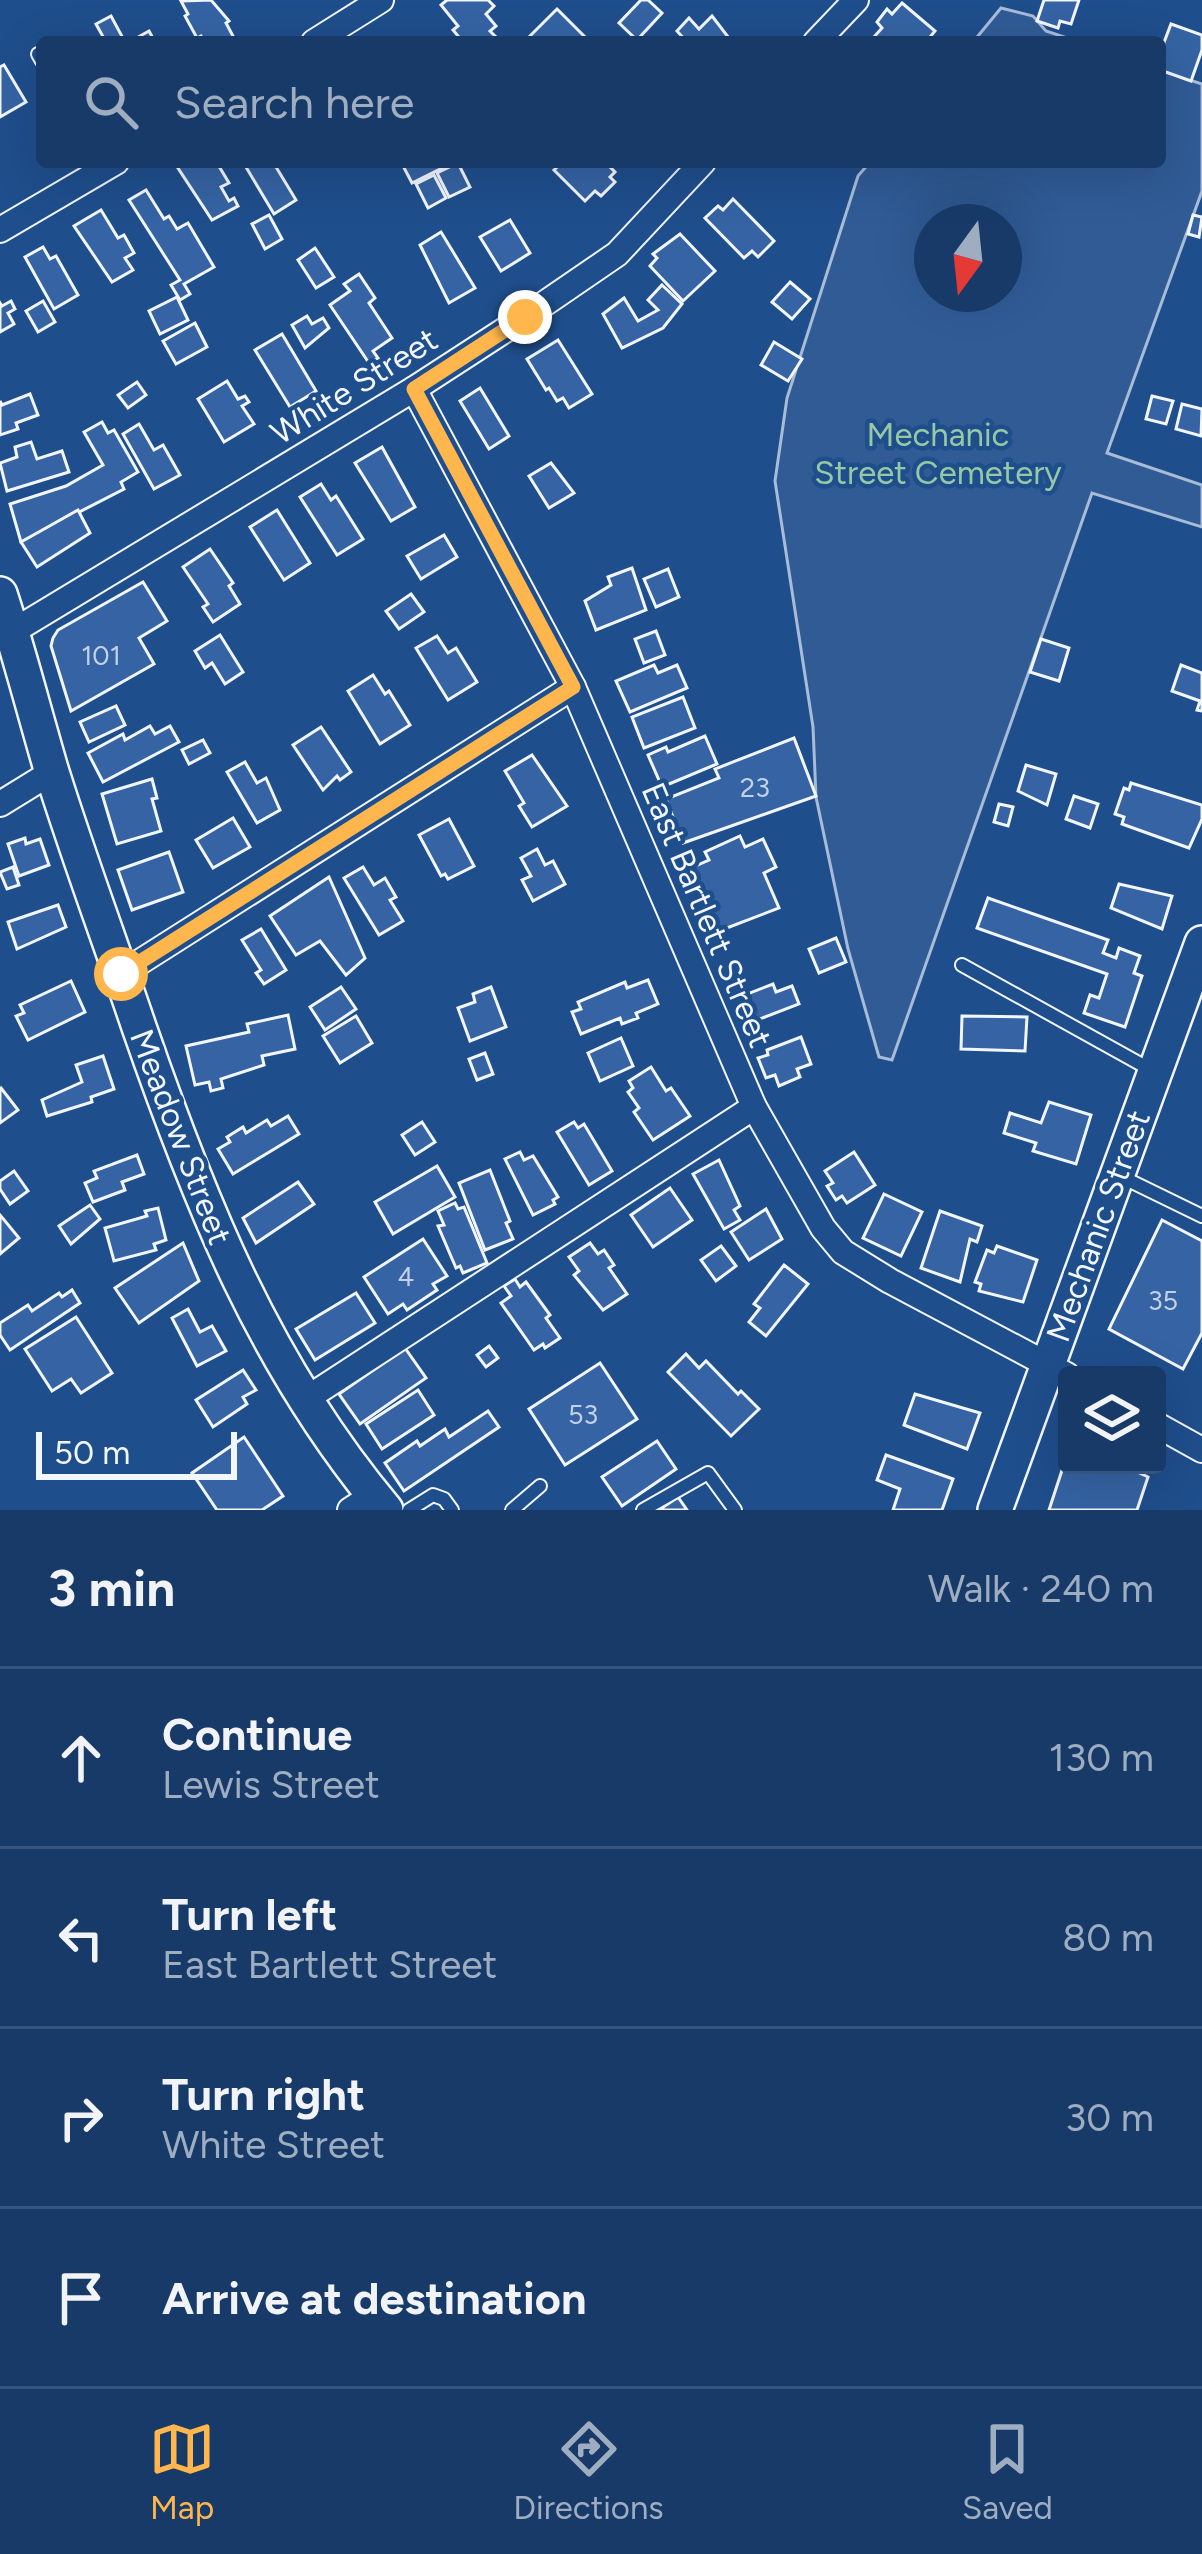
<!DOCTYPE html>
<meta charset="utf-8">
<style>
:root{--surface:#173a69;--page:#244571;--text:#f1f3f6;--muted:#9eadc0;--line:#36547d;--accent:#ffb74d}
body{margin:0;font-family:Figtree,sans-serif;background:var(--page);color:var(--text)}
.controls{position:absolute;right:36px;bottom:36px;display:grid;overflow:hidden;border-radius:12px;box-shadow:0 12px 48px #0002}
.controls button{width:108px;height:108px;display:grid;place-items:center;padding:0;border:0;border-bottom:3px solid var(--line);background:var(--surface);color:var(--text);font:60px sans-serif}
.compass{position:absolute;left:914px;top:204px;width:108px;height:108px;border-radius:50%;background:var(--surface);box-shadow:0 12px 48px #0002;rotate:195deg}
.scale{position:absolute;left:36px;bottom:30px;width:201px;box-sizing:border-box;padding-left:12px;border:6px solid #f2f6ff;border-top:0;font-size:33px;line-height:42px;white-space:nowrap;color:#f2f6ff;-webkit-text-stroke:9px #1f4e8c;paint-order:stroke}
.stop{position:absolute;width:36px;height:36px;margin:-27px;border:9px solid #ffb74d;border-radius:50%;background:#fff}
.stop.end{background:#ffb74d;border-color:#fff;box-shadow:0 3px 12px #0008}
.list{margin:0;padding:0;list-style:none}
h2{display:flex;justify-content:space-between;align-items:center;height:156px;margin:0;padding:0 48px;font-size:51px}
h2 small{font-size:39px;font-weight:400;color:var(--muted)}
.list li{display:grid;grid-template-columns:78px 1fr auto;gap:36px;align-items:center;box-sizing:border-box;height:180px;padding:0 48px;border-top:3px solid var(--line)}
.list b{display:block;font-size:45px;white-space:nowrap}
.list p{margin:0;font-size:39px;white-space:nowrap;color:var(--muted)}
.list em{font-size:39px;font-style:normal;color:var(--muted)}
.icon{flex:none;width:66px;height:66px;fill:none;stroke:currentColor;stroke-width:2;stroke-linecap:round;stroke-linejoin:round}
.map{position:relative;flex:none;width:1202px;height:1510px;overflow:hidden}
.search{position:absolute;background:var(--surface);box-shadow:0 12px 48px #0002;left:36px;right:36px;top:36px;height:132px;display:flex;align-items:center;gap:30px;box-sizing:border-box;padding:0 42px;border-radius:12px;color:var(--muted);font-size:45px}
.sheet{height:876px;background:var(--surface)}
nav{display:flex;justify-content:space-around;align-items:center;box-sizing:border-box;height:168px;border-top:3px solid var(--line);background:var(--surface);font-size:33px;color:var(--muted)}
nav a{display:grid;justify-items:center;gap:6px}
nav .on{color:var(--accent)}
.map>svg:first-child{display:block}
.green{fill:#305b95;stroke:#a8bbd7;stroke-width:3;fill-rule:evenodd}
.building{fill:#3563a3;stroke:#f2f6ff;stroke-width:3}
.lines{fill:none;stroke-linecap:round;stroke-linejoin:round}
.lane-casing{stroke:#f2f6ff;stroke-width:16}
.street-casing{stroke:#f2f6ff;stroke-width:28}
.secondary-casing{stroke:#f2f6ff;stroke-width:38}
.lane{stroke:#1f4e8c;stroke-width:12}
.street{stroke:#1f4e8c;stroke-width:24}
.secondary{stroke:#1f4e8c;stroke-width:33}
.route{stroke:#ffb74d;stroke-width:15}
.labels{text-anchor:middle;dominant-baseline:central;stroke-width:9;stroke-linejoin:round;paint-order:stroke}
.number-label{font-size:27px;fill:#c3d1e8}
.street-label{font-size:33px;fill:#f2f6ff;stroke:#1f4e8c}
.park-label{font-size:33px;fill:#97c8a6;stroke:#1f4e8c}
</style>
<div class="map">
<svg width="1202" height="1510" viewBox="0 0 1202 1510">
<rect width="100%" height="100%" fill="#1f4e8c"/>
<!-- green -->
<g class="green">
<polygon points="1001,8 1033,16 1046,31 1079,42 973,42"/>
<path d="M1160,70L1202,84V191L1107,453L1202,485V527L1092,493L892,1060L879,1057L848,949L816,797L813,727L775,481L787,398L858,176L870,162H1160ZM932,222H1004V294H932Z"/>
</g>
<!-- building -->
<g class="building">
<polygon points="211,0 229,21 226,23 234,38 227,42 205,42 201,36 197,38 185,16 188,14 181,1"/>
<polygon points="447,0 488,0 494,6 486,14 496,26 490,31 498,39 463,42 453,30 458,26 441,5"/>
<polygon points="641,0 648,0 662,13 637,40 619,23"/>
<polygon points="1044,0 1079,0 1071,24 1060,21 1058,28 1037,21"/>
<polygon points="902,3 935,31 926,42 878,42 873,38 882,28 877,22 887,9 892,14"/>
<polygon points="557,9 590,42 524,42"/>
<polygon points="111,16 125,42 106,42 96,24"/>
<polygon points="712,16 732,42 687,42 677,31 689,18 699,29"/>
<polygon points="1171,24 1202,35 1202,50 1191,81 1160,70 1160,44 1163,45"/>
<polygon points="149,31 155,42 132,42 131,41"/>
<polygon points="4,65 26,102 0,117 0,67"/>
<polygon points="182,162 217,163 229,183 221,187 229,201 234,198 238,206 212,220 176,165"/>
<polygon points="243,162 273,162 296,200 274,214"/>
<polygon points="401,162 439,162 442,168 412,183"/>
<polygon points="563,162 605,162 615,172 610,177 615,182 601,196 595,191 585,201 554,170"/>
<polygon points="458,163 470,187 449,197 437,173"/>
<polygon points="434,175 446,198 428,208 416,184"/>
<polygon points="146,190 164,219 169,216 177,229 188,223 214,267 184,284 190,294 180,300 171,285 180,280 129,200"/>
<polygon points="733,199 774,241 758,257 752,251 744,258 705,218 718,206 723,210"/>
<polygon points="101,210 118,238 124,235 134,253 125,258 133,270 112,282 74,226"/>
<polygon points="269,215 282,239 265,249 252,224"/>
<polygon points="1193,215 1202,217 1199,237 1188,234"/>
<polygon points="510,220 530,253 501,271 480,237"/>
<polygon points="441,232 475,288 449,303 420,245"/>
<polygon points="680,234 715,271 683,301 650,266 657,258 653,254"/>
<polygon points="43,247 50,259 56,256 78,295 54,309 25,257"/>
<polygon points="315,248 334,277 316,288 298,260"/>
<polygon points="359,274 375,298 369,303 392,338 373,351 378,358 369,363 330,305 350,291 344,284"/>
<polygon points="790,282 810,299 792,319 772,302"/>
<polygon points="662,285 682,304 663,328 622,348 603,314 624,298 638,321 658,310 648,300"/>
<polygon points="177,297 188,320 160,334 149,311"/>
<polygon points="11,301 15,309 8,313 14,324 0,332 0,303 2,306"/>
<polygon points="43,301 55,322 38,332 26,311"/>
<polygon points="307,316 312,324 323,318 329,328 305,348 292,325"/>
<polygon points="195,323 207,347 176,364 163,341"/>
<polygon points="282,334 316,391 290,407 255,350"/>
<polygon points="558,340 592,394 569,408 563,398 557,401 549,388 546,390 527,359"/>
<polygon points="774,342 802,359 788,381 761,365"/>
<polygon points="227,381 238,399 245,396 249,402 242,406 254,424 224,442 198,399"/>
<polygon points="137,382 146,395 128,408 118,395"/>
<polygon points="480,388 509,436 489,449 460,401"/>
<polygon points="30,394 38,415 16,423 18,429 0,435 0,401 2,405"/>
<polygon points="1152,396 1173,401 1166,424 1146,419"/>
<polygon points="1182,404 1202,409 1201,436 1176,429"/>
<polygon points="102,422 108,433 114,430 138,472 121,482 124,489 21,542 10,504 66,486 103,465 84,432"/>
<polygon points="139,424 154,450 163,445 180,475 154,489 123,434"/>
<polygon points="31,442 37,459 62,451 69,472 7,491 0,463 17,457 15,447"/>
<polygon points="382,447 415,507 391,521 355,463"/>
<polygon points="551,463 574,493 549,508 529,476"/>
<polygon points="321,484 331,500 336,496 363,539 337,555 300,497"/>
<polygon points="78,510 90,533 37,567 21,542"/>
<polygon points="277,510 310,563 284,580 250,527"/>
<polygon points="444,535 457,557 421,579 407,556"/>
<polygon points="210,549 233,583 229,586 240,604 213,622 203,607 208,604 183,567"/>
<polygon points="632,568 646,610 596,630 585,601 611,585 608,577"/>
<polygon points="668,569 679,597 656,607 644,579"/>
<polygon points="143,582 167,621 139,638 154,664 71,711 51,646 53,638 58,630"/>
<polygon points="411,594 424,612 399,629 386,611"/>
<polygon points="656,631 665,655 644,663 635,639"/>
<polygon points="220,635 243,672 225,684 212,663 205,668 195,651"/>
<polygon points="437,636 448,653 456,648 477,682 448,700 416,648"/>
<polygon points="1041,639 1069,648 1059,681 1030,672"/>
<polygon points="654,665 658,673 677,665 687,688 630,712 616,681"/>
<polygon points="1181,665 1202,673 1202,711 1197,710 1200,701 1172,691"/>
<polygon points="373,675 385,694 389,691 410,725 380,744 348,691"/>
<polygon points="683,697 695,728 644,748 632,717"/>
<polygon points="116,706 125,725 89,742 80,722"/>
<polygon points="150,726 155,734 170,726 179,742 103,782 88,753 123,734 125,740"/>
<polygon points="321,727 351,772 340,780 337,776 323,790 293,745"/>
<polygon points="705,736 717,764 662,787 648,755 666,747 668,752"/>
<polygon points="794,738 816,796 683,843 666,799 719,778 715,769"/>
<polygon points="203,740 210,753 189,764 182,750"/>
<polygon points="532,755 567,806 532,827 519,806 524,803 505,771"/>
<polygon points="245,762 257,783 266,778 280,810 257,823 227,772"/>
<polygon points="1026,765 1056,774 1047,805 1018,791"/>
<polygon points="152,779 157,798 152,799 161,831 117,844 102,794"/>
<polygon points="1131,783 1202,805 1202,819 1189,848 1122,824 1124,817 1115,814 1124,788 1129,790"/>
<polygon points="1074,796 1098,804 1090,828 1066,819"/>
<polygon points="999,804 1013,807 1008,826 994,822"/>
<polygon points="233,818 250,847 213,868 196,840"/>
<polygon points="449,819 474,866 448,879 445,874 441,876 419,835"/>
<polygon points="740,836 745,847 763,839 776,867 764,873 779,908 719,931 691,868 709,860 705,852"/>
<polygon points="25,838 26,844 40,839 49,865 19,876 8,844"/>
<polygon points="537,849 545,865 553,861 565,884 533,901 522,880 531,876 521,858"/>
<polygon points="169,852 183,892 132,910 118,870"/>
<polygon points="13,867 19,885 7,889 0,872"/>
<polygon points="363,867 374,885 385,878 396,897 390,900 403,921 379,935 344,878"/>
<polygon points="329,877 365,958 346,975 320,941 296,955 270,916"/>
<polygon points="1119,884 1172,896 1162,929 1111,908"/>
<polygon points="988,898 1108,940 1103,953 1116,958 1119,948 1140,956 1134,973 1142,976 1125,1027 1084,1013 1090,995 1099,998 1107,974 977,928"/>
<polygon points="58,905 66,927 17,949 8,922"/>
<polygon points="261,929 286,970 264,984 256,973 261,970 242,940"/>
<polygon points="836,938 846,962 819,973 809,949"/>
<polygon points="648,980 658,1004 636,1013 638,1018 622,1024 620,1018 581,1034 572,1012 581,1009 578,1002 625,982 627,988"/>
<polygon points="71,981 85,1012 28,1040 16,1016 24,1013 20,1005"/>
<polygon points="773,984 776,992 792,986 799,1004 752,1022 742,996"/>
<polygon points="341,987 356,1009 325,1030 310,1007"/>
<polygon points="491,987 506,1027 470,1041 458,1008 475,1002 473,994"/>
<polygon points="288,1015 295,1049 262,1056 264,1065 221,1079 223,1088 211,1091 209,1082 195,1085 186,1046 249,1032 247,1024"/>
<polygon points="356,1016 372,1043 340,1063 323,1036"/>
<polygon points="962,1016 1027,1017 1025,1051 961,1049"/>
<polygon points="801,1037 811,1064 797,1069 800,1077 779,1086 775,1075 766,1078 758,1058 768,1055 767,1050"/>
<polygon points="621,1038 633,1066 600,1081 588,1053"/>
<polygon points="485,1053 493,1074 477,1080 469,1059"/>
<polygon points="103,1056 114,1089 91,1097 92,1102 47,1116 42,1100 82,1082 76,1065"/>
<polygon points="651,1067 666,1091 671,1088 690,1116 653,1140 634,1112 639,1108 628,1092 633,1088 629,1081"/>
<polygon points="1,1088 18,1110 0,1123 0,1089"/>
<polygon points="1049,1102 1091,1115 1076,1164 1033,1151 1036,1143 1004,1133 1010,1113 1041,1123"/>
<polygon points="288,1116 299,1134 233,1174 218,1149 230,1142 227,1137 243,1127 246,1133 267,1120 271,1126"/>
<polygon points="422,1122 435,1142 415,1155 402,1135"/>
<polygon points="574,1122 578,1128 584,1124 612,1171 589,1185 557,1132"/>
<polygon points="520,1152 524,1160 533,1156 558,1197 553,1200 555,1204 533,1215 505,1159"/>
<polygon points="854,1152 875,1185 847,1203 842,1196 836,1200 827,1186 833,1183 825,1171"/>
<polygon points="137,1155 144,1174 122,1182 125,1190 93,1202 85,1183 97,1178 94,1171"/>
<polygon points="719,1160 740,1206 734,1210 740,1220 724,1229 693,1174"/>
<polygon points="437,1166 455,1197 393,1234 375,1202"/>
<polygon points="490,1170 510,1221 506,1223 513,1239 485,1250 459,1183"/>
<polygon points="14,1171 28,1191 10,1204 0,1189 0,1181"/>
<polygon points="298,1182 314,1204 256,1243 243,1218"/>
<polygon points="670,1188 692,1220 653,1247 631,1215"/>
<polygon points="884,1194 922,1212 901,1256 863,1238"/>
<polygon points="455,1203 458,1209 464,1207 487,1263 463,1273 460,1266 456,1268 438,1226 444,1225 438,1211"/>
<polygon points="90,1205 100,1219 71,1244 59,1226"/>
<polygon points="158,1208 166,1240 154,1244 156,1250 114,1261 105,1228 147,1216 145,1211"/>
<polygon points="766,1209 782,1239 749,1260 731,1232"/>
<polygon points="940,1211 982,1226 977,1242 970,1239 960,1282 921,1268"/>
<polygon points="0,1215 19,1238 0,1254"/>
<polygon points="1162,1220 1202,1241 1202,1333 1183,1369 1109,1329"/>
<polygon points="423,1239 447,1276 433,1284 437,1290 407,1310 403,1304 388,1314 364,1277"/>
<polygon points="183,1243 199,1281 139,1323 115,1288"/>
<polygon points="590,1243 598,1254 604,1250 614,1265 609,1268 627,1294 603,1310 574,1275 579,1271 569,1257"/>
<polygon points="721,1246 736,1266 716,1281 701,1260"/>
<polygon points="997,1246 1037,1260 1023,1302 979,1291 981,1284 975,1282 987,1250 994,1253"/>
<polygon points="784,1265 808,1284 766,1336 749,1322 760,1308 754,1304"/>
<polygon points="515,1279 520,1287 526,1282 550,1315 546,1318 560,1338 545,1348 543,1344 534,1350 501,1303 511,1296 504,1286"/>
<polygon points="72,1290 80,1303 10,1350 0,1335 0,1323 28,1305 32,1311 59,1293 62,1297"/>
<polygon points="356,1293 375,1323 315,1360 296,1329"/>
<polygon points="188,1309 200,1332 212,1326 226,1351 197,1366 172,1318"/>
<polygon points="76,1317 112,1373 81,1393 71,1379 52,1391 25,1349"/>
<polygon points="489,1346 498,1358 486,1367 477,1355"/>
<polygon points="405,1348 426,1378 360,1424 339,1394"/>
<polygon points="686,1354 699,1368 706,1361 738,1394 741,1391 759,1409 731,1436 668,1372"/>
<polygon points="600,1363 637,1419 565,1465 529,1409"/>
<polygon points="243,1370 256,1390 243,1397 247,1404 213,1427 196,1400"/>
<polygon points="418,1390 434,1415 382,1449 366,1424"/>
<polygon points="915,1394 980,1413 967,1449 904,1425"/>
<polygon points="488,1411 499,1427 404,1491 385,1463 417,1441 420,1446 445,1429 449,1437"/>
<polygon points="244,1437 283,1496 262,1510 217,1510 192,1473"/>
<polygon points="657,1441 676,1469 622,1506 602,1477"/>
<polygon points="886,1455 953,1479 942,1510 893,1510 900,1489 877,1480"/>
<polygon points="1067,1455 1067,1465 1122,1465 1148,1477 1137,1510 1049,1510"/>
<polygon points="678,1497 687,1510 659,1510"/>
</g>
<g class="lines">
<defs>
<g id="lane">
<polyline points="38,54 42,61"/>
<polyline points="962,965 1153,1071"/>
<polyline points="1122,1177 1202,1216"/>
<polyline points="409,1510 433,1495 444,1499 452,1510"/>
<polyline points="512,1510 540,1486"/>
<polyline points="643,1510 708,1473 735,1510"/>
</g>
<g id="street">
<polyline points="314,42 381,0"/>
<polyline points="816,42 856,0"/>
<polyline points="0,230 116,162"/>
<polyline points="414,389 573,687 754,1107 823,1228 843,1252 890,1281 1067,1375"/>
<polyline points="12,632 414,389 525,317 617,254 703,162"/>
<polyline points="0,804 52,772"/>
<polyline points="121,974 573,687"/>
<polyline points="303,1401 754,1107"/>
<polyline points="1157,1425 1202,1450"/>
<polyline points="350,1510 373,1495"/>
</g>
<g id="secondary">
<path d="M0,594C19,652 34,711 51,769C78,856 110,941 139,1027C200,1203 265,1366 386,1510"/>
<polyline points="995,1510 1202,943"/>
</g>
</defs>
<!-- lane casing -->
<use href="#lane" class="lane-casing"/>
<!-- street casing -->
<use href="#street" class="street-casing"/>
<!-- secondary casing -->
<use href="#secondary" class="secondary-casing"/>
<!-- lane -->
<use href="#lane" class="lane"/>
<!-- street -->
<use href="#street" class="street"/>
<!-- secondary -->
<use href="#secondary" class="secondary"/>
</g>
<g class="lines">
<!-- route -->
<polyline class="route" points="121,974 573,687 414,389 525,317"/>
</g>
<g class="labels">
<!-- number labels -->
<g class="number-label">
<text x="101" y="655">101</text>
<text x="755" y="787">23</text>
<text x="406" y="1276">4</text>
<text x="1163" y="1300">35</text>
<text x="583" y="1414">53</text>
</g>
<!-- street labels -->
<g class="street-label">
<text transform="translate(354 386) rotate(-32)">White Street</text>
<text transform="translate(707 915) rotate(67)">East Bartlett Street</text>
<text transform="translate(181 1137) rotate(69)">Meadow Street</text>
<text transform="translate(1098 1226) rotate(-70)">Mechanic Street</text>
</g>
<!-- park labels -->
<g class="park-label">
<text x="938" y="434">Mechanic<tspan x="938" dy="38">Street Cemetery</tspan></text>
</g>
</g>
</svg>
<div class="controls">
<button><svg class="icon" aria-label="layers" viewBox="0 0 24 24"><path d="M12 4l9 5-9 5-9-5zM3 14l9 5 9-5"/></svg></button>
</div>
<svg class="compass" viewBox="-18 -18 36 36"><path d="M0-13l5 13h-10z" fill="#e53935"/><path d="M0 13l5-13h-10z" fill="#9eadc0"/></svg>
<div class="scale">50 m</div>
<div class="stop" style="left:121px;top:974px"></div>
<div class="stop end" style="left:525px;top:317px"></div>
<div class="search"><svg class="icon" aria-label="search" viewBox="0 0 24 24"><circle cx="10" cy="10" r="6"/><path d="M15 15l6 6"/></svg>Search here</div>
</div>
<section class="sheet">
<h2>3 min<small>Walk · 240 m</small></h2>
<ul class="list">
<li><svg class="icon" aria-label="ahead" viewBox="0 0 24 24"><path d="M12 20V5M6 11l6-6 6 6"/></svg><div><b>Continue</b><p>Lewis Street</p></div><em>130 m</em></li>
<li><svg class="icon" aria-label="left" viewBox="0 0 24 24"><path d="M17 20v-9H6M10 6l-5 5 5 5"/></svg><div><b>Turn left</b><p>East Bartlett Street</p></div><em>80 m</em></li>
<li><svg class="icon" aria-label="right" viewBox="0 0 24 24"><path d="M7 20v-9h11M14 6l5 5-5 5"/></svg><div><b>Turn right</b><p>White Street</p></div><em>30 m</em></li>
<li><svg class="icon" aria-label="arrive" viewBox="0 0 24 24"><path d="M6 21V4h12l-3 4 3 4H6"/></svg><div><b>Arrive at destination</b></div></li>
</ul>
</section>
<nav>
<a class="on"><svg class="icon" aria-label="map" viewBox="0 0 24 24"><path d="M3 6l6-2 6 2 6-2v14l-6 2-6-2-6 2zM9 4v14M15 6v14"/></svg>Map</a>
<a><svg class="icon" aria-label="directions" viewBox="0 0 24 24"><path d="M12 3l9 9-9 9-9-9zM9 14v-3h6M13 9l2 2-2 2"/></svg>Directions</a>
<a><svg class="icon" aria-label="saved" viewBox="0 0 24 24"><path d="M7 4h10v16l-5-4-5 4z"/></svg>Saved</a>
</nav>
